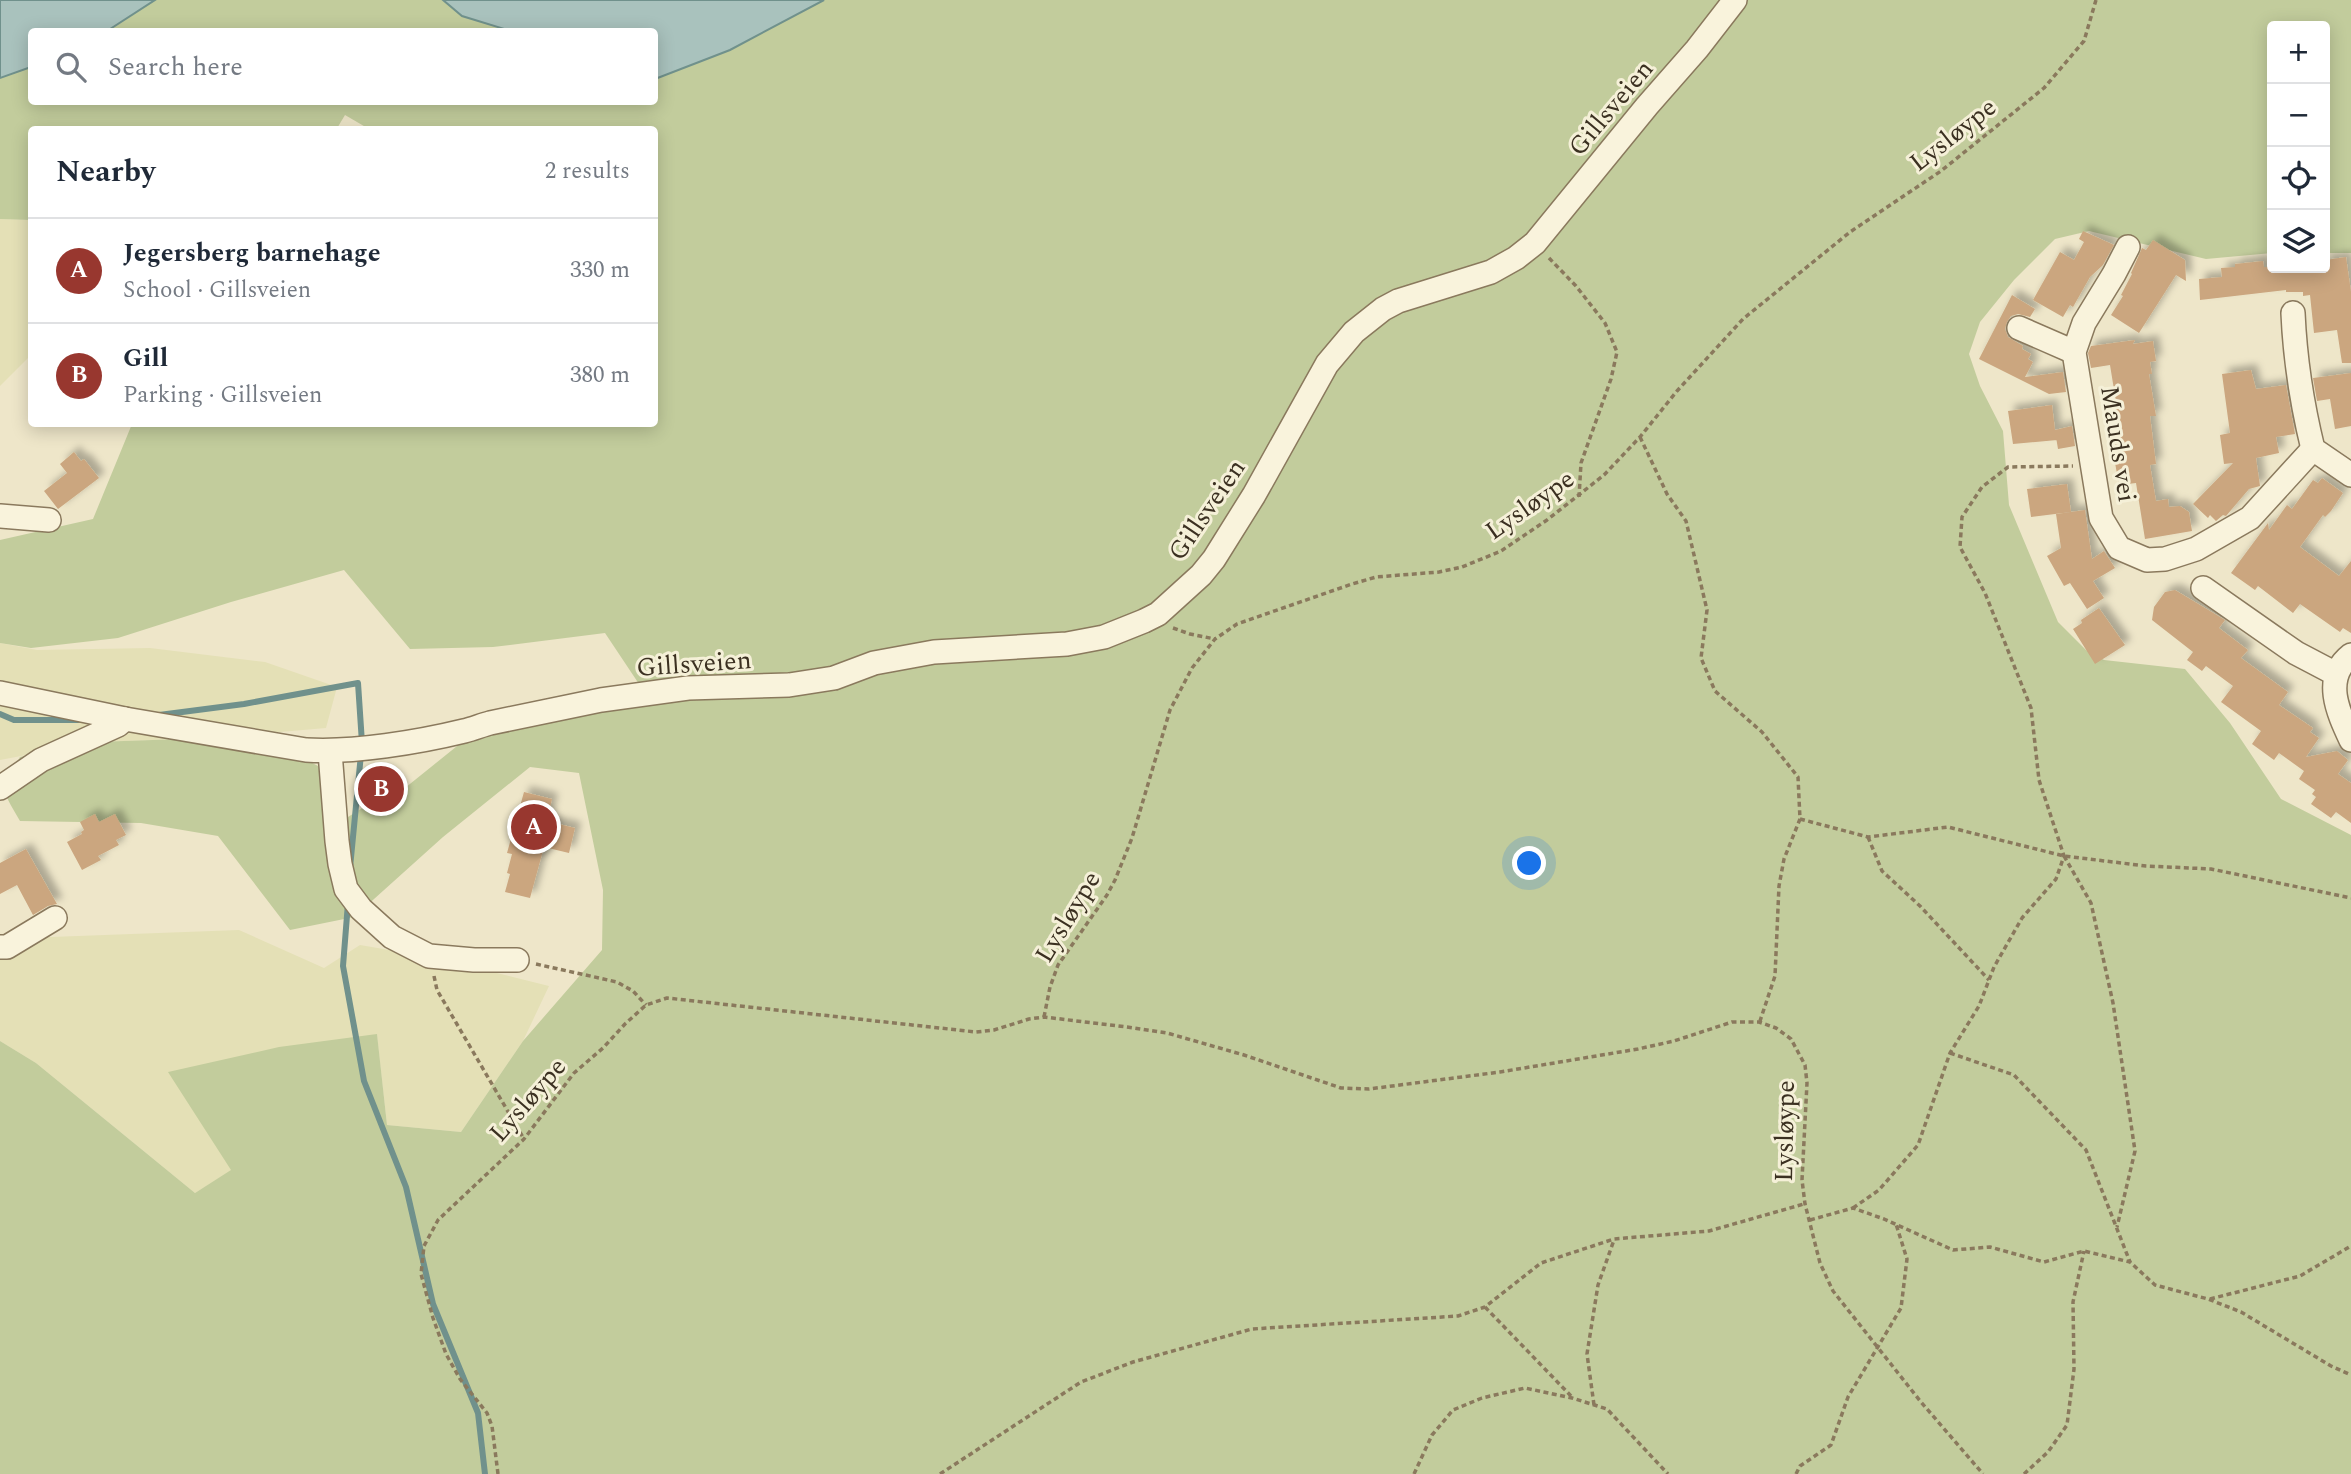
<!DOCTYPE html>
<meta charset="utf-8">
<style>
:root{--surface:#fff;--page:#f2f2f3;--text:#1f2937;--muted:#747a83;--line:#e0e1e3;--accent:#98372f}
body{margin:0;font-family:Spectral,serif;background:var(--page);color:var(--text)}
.controls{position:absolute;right:21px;top:21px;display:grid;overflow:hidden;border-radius:7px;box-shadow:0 4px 18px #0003}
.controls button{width:63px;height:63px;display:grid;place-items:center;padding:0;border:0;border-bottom:2px solid var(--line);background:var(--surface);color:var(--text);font:35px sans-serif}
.you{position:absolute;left:1530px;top:864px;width:24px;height:24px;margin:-18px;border:5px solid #fff;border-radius:50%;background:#1a73e8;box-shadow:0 0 0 10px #1a73e833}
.badge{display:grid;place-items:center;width:46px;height:46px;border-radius:50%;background:var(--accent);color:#fff;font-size:23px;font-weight:700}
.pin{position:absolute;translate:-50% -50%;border:4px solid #fff;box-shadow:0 2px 7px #0006}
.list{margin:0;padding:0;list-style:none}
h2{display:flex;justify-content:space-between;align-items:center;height:91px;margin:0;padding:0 28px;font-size:30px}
h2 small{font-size:23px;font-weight:400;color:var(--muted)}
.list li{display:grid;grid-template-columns:46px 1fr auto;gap:21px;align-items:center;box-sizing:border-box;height:105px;padding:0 28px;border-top:2px solid var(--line)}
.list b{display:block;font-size:26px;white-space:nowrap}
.list p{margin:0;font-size:23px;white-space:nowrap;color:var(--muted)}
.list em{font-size:23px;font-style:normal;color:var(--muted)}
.icon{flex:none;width:38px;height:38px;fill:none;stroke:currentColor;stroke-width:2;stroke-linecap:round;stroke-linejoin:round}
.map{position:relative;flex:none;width:2351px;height:1474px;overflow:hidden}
.search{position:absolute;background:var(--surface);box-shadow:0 4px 18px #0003;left:28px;top:28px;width:630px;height:77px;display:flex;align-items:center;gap:18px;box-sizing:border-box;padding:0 24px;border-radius:7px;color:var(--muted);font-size:26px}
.panel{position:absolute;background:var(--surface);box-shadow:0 4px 18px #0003;left:28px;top:126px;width:630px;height:301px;border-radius:7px}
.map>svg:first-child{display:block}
.farmland{fill:#e4e0b6}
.green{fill:#c2cc9c}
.water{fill:#a9c2bd;stroke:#70918c;stroke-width:2}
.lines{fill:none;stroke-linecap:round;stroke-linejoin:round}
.stream{stroke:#70918c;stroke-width:6}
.building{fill:#cba67f;filter:url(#shadow)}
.minor-casing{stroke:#8a795d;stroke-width:26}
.path{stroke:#8a795d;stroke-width:3.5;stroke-dasharray:5 3.5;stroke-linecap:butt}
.minor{stroke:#f9f3dc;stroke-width:23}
.labels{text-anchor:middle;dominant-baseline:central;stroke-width:6;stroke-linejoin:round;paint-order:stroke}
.street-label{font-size:26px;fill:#3b3021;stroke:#f5f0d8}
</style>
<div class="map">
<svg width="2351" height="1474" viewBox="0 0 2351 1474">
<defs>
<filter id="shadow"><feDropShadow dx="6" dy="-6" stdDeviation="3.5" flood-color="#0004"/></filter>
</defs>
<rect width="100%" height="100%" fill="#eee6c9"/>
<!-- farmland -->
<g class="farmland">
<polygon points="0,219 32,220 31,355 0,386"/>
<polygon points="0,643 37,650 150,648 265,662 337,687 326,728 210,738 95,742 0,760"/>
<polygon points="239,930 324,968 360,945 436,958 549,986 523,1041 461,1132 387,1125 377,1035 169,1072 232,1170 195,1193 36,1063 0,1041 0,937 51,937"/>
</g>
<!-- green -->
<g class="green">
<polygon points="155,0 443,0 463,16 511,31 107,32"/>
<path d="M824,0H2351V253H2325V26H2272V253L2206,259L2089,231L2055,239L2014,280L1980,322L1969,354L1980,386L2003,431L2009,505L2058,622L2086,650L2104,660L2185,669L2230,723L2281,799L2351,835V1474H0V1041L36,1063L195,1193L231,1170L168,1072L279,1047L377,1034L387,1125L461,1132L523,1041L602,950L603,890L579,773L530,767L443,837L354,917L290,930L218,836L141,823L20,821C0,786 0,791 20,757L95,742L210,738L256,734L318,766L348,817L405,781L395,796L477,730L639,684L605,633L493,647L410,649L344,570L231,602L118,638L31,648L0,643V540L93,519L132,424H654V130L369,129L345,115L336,130H32L31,220L0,219V78L31,67L32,102H654L655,79L730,50Z"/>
</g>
<!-- water -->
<g class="water">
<polygon points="0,0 155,0 107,31 32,32 31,67 0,78"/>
<polygon points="443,0 824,0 730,50 655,79 654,32 511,31 462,16"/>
</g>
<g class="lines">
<!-- stream -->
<g class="stream">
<polyline points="0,714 14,720 78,720"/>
<polyline points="159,715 244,704 358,683 362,743"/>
<polyline points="350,868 361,754"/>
<polyline points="348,903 343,966 364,1081 406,1187 433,1304 478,1413 485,1474"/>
</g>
</g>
<!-- building -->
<g class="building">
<polygon points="2083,231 2114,245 2103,265 2090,277 2073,307 2070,305 2063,317 2033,300 2060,252 2074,260 2084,242 2079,239"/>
<polygon points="2153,240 2185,260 2186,281 2176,275 2139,333 2111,315 2123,296 2121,295 2132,274 2131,273 2142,248 2146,250"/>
<polygon points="2346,257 2351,292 2351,363 2342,363 2337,330 2314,333 2310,295 2303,296 2303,292 2286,292 2286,290 2200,300 2199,279 2222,277 2221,268 2235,267 2235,264 2263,261 2264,267 2325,268 2325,260"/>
<polygon points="2012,295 2035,309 2030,317 2018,314 2011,316 2007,322 2005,329 2008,337 2023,346 2022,349 2031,354 2028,359 2033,362 2025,377 2063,372 2066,392 2049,394 1979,359"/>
<polygon points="2135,340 2133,344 2153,341 2156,361 2150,362 2152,374 2149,374 2156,416 2150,416 2156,464 2150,465 2156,501 2168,499 2169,507 2180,506 2189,512 2192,531 2145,539 2136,483 2119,485 2114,457 2117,457 2110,411 2117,408 2110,365 2091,368 2088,353 2091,346"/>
<polygon points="2251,370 2256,389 2286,385 2295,434 2276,437 2279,453 2256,458 2260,486 2249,489 2226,516 2223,515 2216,521 2210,515 2208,518 2193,504 2233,463 2224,464 2220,435 2230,433 2222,374"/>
<polygon points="2351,373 2351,426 2335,429 2330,399 2317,401 2313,378"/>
<polygon points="2052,405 2055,430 2072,426 2075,446 2058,449 2056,437 2057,440 2013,444 2008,411"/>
<polygon points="74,452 81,461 84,459 99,478 58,509 44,491 67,473 60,464"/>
<polygon points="2322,478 2343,493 2331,511 2325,517 2323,515 2300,547 2339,576 2351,561 2351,633 2343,628 2340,632 2300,604 2293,613 2258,586 2255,590 2231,573 2268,523 2269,530 2287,505 2292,509 2313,480 2318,483"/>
<polygon points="2067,484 2071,512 2031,517 2027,489"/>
<polygon points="2085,510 2092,559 2104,551 2115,568 2093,581 2104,598 2087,609 2070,583 2064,586 2047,556 2061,548 2056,514"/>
<polygon points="2175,590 2225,620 2219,628 2248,650 2241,658 2288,692 2279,705 2313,728 2310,732 2319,738 2306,757 2337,751 2348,760 2338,774 2351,783 2351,823 2336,812 2331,818 2311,804 2316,797 2312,794 2315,790 2299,779 2304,771 2279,753 2274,760 2252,744 2261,731 2221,702 2233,686 2206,666 2202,671 2187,660 2193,652 2152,620 2154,607 2165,592"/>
<polygon points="2099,608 2125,645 2095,664 2073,629 2082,623 2081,620"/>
<polygon points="524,792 552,799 547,821 575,828 569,853 544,847 530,898 505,892 510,874 507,873 512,854 507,853"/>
<polygon points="95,814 99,822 115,814 126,835 116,840 119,845 98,856 101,860 82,870 67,842 82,834 81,832 84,830 80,822"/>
<polygon points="26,849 57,904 48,906 33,915 17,885 0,894 0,863"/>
</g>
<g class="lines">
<defs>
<g id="minor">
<polyline points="2128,247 2114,274 2084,323 2074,352 2101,518 2119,548 2147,560 2165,559 2196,549 2250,518 2313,449"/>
<path d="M2293,313C2295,359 2302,404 2313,449L2351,475"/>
<polyline points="2019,328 2074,352"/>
<polyline points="0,516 49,520"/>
<polyline points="2203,588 2296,653 2336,674"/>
<path d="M2351,655C2322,678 2338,712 2351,740"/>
<path d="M0,693L125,719L306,750C353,753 419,742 464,731C473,729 482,725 490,723L601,700L688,688L789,685L834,678L874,663L934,652L1067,644L1104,637L1144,621L1158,614L1201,575L1214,559L1254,495L1327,364L1354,332L1383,309L1398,301L1491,272L1516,258L1535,243L1647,106L1697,49L1735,0"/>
<polyline points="330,752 337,841 340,864 346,889 361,909 392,937 429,956 474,960 517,960"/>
<polyline points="0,788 41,760 118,725 125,719"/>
<polyline points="0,947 7,947 55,918"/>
</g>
</defs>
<!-- minor casing -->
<use href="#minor" class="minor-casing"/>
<!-- path -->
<g class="path">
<polyline points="1549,258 1576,286 1605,323 1617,352 1611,379 1581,463 1579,497"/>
<polyline points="1640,437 1667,494 1686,521 1707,610 1701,658 1715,691 1762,732 1798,777 1800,819 1784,859 1779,886 1775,976 1760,1021"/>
<polyline points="1173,628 1190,634 1215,639"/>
<polyline points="1800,819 1868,837 1948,827 2064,856 2146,866 2211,869 2351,898"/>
<polyline points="1868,837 1882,871 1920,906 1989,980"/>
<polyline points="2064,856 2091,903 2113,1003 2135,1151 2117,1227"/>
<polyline points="536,964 617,982 633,991 646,1005"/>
<polyline points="434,976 437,990 524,1139"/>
<polyline points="1044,1017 1050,987 1058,965 1107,895 1115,880 1132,838 1170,710 1192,668 1215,639 1237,624 1352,584 1376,577 1439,572 1462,567 1501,551 1547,520 1604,475 1640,437 1677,391 1743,319 1850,232 1941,171 2044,88 2084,41 2096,0"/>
<polyline points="1950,1053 2014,1075 2086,1150 2130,1262"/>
<polyline points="1853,1208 1879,1190 1918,1145 1950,1053 1979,1006 1994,967 2022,918 2056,879 2064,856 2039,780 2031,708 1985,593 1960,547 1962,517 1982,487 2008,467 2073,466"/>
<polyline points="1810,1220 1853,1208 1884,1219 1953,1250 1990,1247 2044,1262 2084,1251 2130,1262 2155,1285 2208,1299 2241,1312 2331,1366 2351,1375"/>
<polyline points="2210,1299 2300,1276 2351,1246"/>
<polyline points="1485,1307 1571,1396"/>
<polyline points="1594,1405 1587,1354 1598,1285 1614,1240"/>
<polyline points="498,1474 492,1426 487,1413 460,1379 446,1354 433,1318 421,1274 424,1246 438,1220 524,1139 574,1073 603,1048 625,1024 646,1005 667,998 976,1032 994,1030 1029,1019 1044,1017 1127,1027 1167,1033 1244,1055 1341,1088 1369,1089 1500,1072 1638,1049 1674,1041 1732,1022 1759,1022 1776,1028 1791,1039 1805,1065 1807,1083 1802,1180 1805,1204 1820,1263 1833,1291 1921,1402 1983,1474"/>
<polyline points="940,1474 1081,1382 1133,1362 1252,1329 1458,1316 1485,1307 1541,1263 1614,1239 1709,1231 1804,1204"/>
<polyline points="1414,1474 1432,1435 1453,1410 1482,1398 1525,1388 1572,1398 1607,1409 1668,1474"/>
<polyline points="1796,1474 1800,1466 1831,1445 1848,1397 1901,1308 1907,1259 1896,1224"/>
<polyline points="2024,1474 2048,1452 2067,1425 2074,1369 2073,1302 2084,1251"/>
</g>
<!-- minor -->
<use href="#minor" class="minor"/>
</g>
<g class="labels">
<!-- street labels -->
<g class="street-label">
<text transform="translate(1611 108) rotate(-50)">Gillsveien</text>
<text transform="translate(1953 135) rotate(-38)">Lysløype</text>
<text transform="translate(2118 444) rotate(81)">Mauds vei</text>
<text transform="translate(1530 505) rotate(-35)">Lysløype</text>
<text transform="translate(1207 510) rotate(-56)">Gillsveien</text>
<text transform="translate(694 664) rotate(-4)">Gillsveien</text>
<text transform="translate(1068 917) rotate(-59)">Lysløype</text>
<text transform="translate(528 1100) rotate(-49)">Lysløype</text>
<text transform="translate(1785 1131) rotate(-89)">Lysløype</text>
</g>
</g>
</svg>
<div class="controls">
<button>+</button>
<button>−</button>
<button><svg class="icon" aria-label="locate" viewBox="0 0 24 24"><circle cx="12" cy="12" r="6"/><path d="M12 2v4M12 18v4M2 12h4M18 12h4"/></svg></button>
<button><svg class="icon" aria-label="layers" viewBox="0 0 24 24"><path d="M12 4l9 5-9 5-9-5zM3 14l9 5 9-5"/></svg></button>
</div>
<div class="you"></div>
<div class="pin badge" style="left:534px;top:827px">A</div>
<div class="pin badge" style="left:381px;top:789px">B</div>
<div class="search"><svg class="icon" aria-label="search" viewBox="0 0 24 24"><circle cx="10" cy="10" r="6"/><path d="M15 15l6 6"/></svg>Search here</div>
<section class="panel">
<h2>Nearby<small>2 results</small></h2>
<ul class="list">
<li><span class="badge">A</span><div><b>Jegersberg barnehage</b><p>School · Gillsveien</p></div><em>330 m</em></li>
<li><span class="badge">B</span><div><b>Gill</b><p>Parking · Gillsveien</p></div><em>380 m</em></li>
</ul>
</section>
</div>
